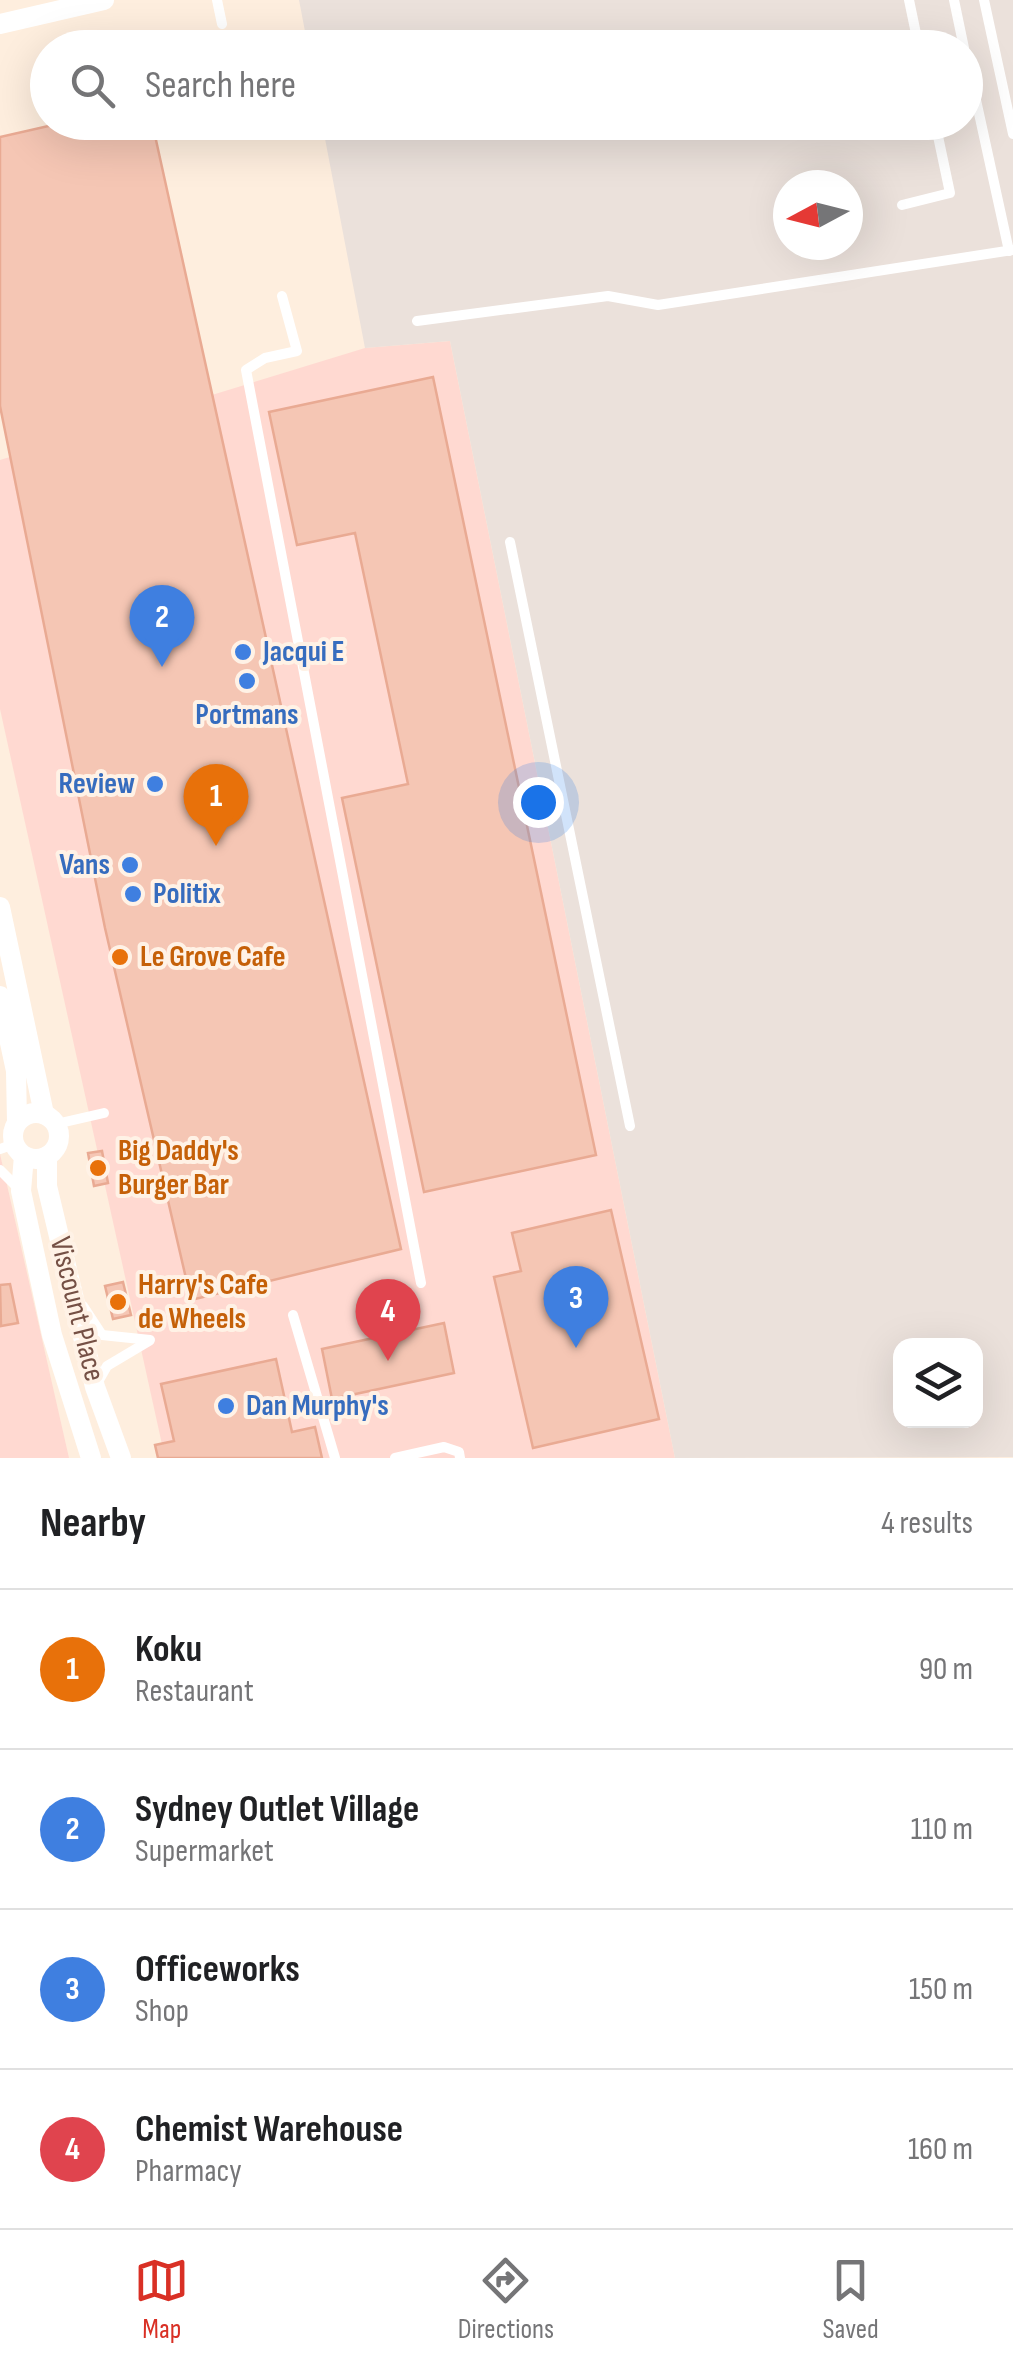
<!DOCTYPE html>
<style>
:root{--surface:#fff;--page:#f6f6f6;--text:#202124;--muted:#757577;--line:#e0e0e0;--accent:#d93025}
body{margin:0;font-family:"Sofia Sans Condensed",sans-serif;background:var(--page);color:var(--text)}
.controls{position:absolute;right:30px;bottom:30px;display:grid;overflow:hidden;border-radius:20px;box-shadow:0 10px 40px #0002}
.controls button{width:90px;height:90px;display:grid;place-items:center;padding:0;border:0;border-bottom:2px solid var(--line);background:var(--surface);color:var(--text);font:50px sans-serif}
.compass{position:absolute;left:773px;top:170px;width:90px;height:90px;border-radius:50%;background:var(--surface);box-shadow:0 10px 40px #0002;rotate:263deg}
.you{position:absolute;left:538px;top:802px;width:35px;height:35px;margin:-25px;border:8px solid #fff;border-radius:50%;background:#1a73e8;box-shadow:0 0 0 15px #1a73e833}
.badge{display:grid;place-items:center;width:65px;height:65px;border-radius:50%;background:var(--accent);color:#fff;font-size:32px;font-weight:700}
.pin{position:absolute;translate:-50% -82px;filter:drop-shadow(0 2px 5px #0008)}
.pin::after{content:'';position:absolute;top:52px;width:35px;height:30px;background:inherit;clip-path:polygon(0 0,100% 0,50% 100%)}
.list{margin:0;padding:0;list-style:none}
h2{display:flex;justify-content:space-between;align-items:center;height:130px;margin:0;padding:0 40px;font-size:42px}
h2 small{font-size:32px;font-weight:400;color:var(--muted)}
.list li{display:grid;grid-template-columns:65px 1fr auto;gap:30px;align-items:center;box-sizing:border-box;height:160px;padding:0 40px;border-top:2px solid var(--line)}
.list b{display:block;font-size:38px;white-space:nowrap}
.list p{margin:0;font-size:32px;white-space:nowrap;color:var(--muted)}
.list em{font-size:32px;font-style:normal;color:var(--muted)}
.icon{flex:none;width:55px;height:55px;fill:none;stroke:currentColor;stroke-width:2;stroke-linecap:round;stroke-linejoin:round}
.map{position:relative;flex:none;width:1013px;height:1458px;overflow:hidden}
.search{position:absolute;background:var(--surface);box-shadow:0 10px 40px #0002;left:30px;right:30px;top:30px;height:110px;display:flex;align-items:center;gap:25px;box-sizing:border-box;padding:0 35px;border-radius:55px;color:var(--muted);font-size:38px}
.sheet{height:770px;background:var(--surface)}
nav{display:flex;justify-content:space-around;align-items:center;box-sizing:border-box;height:140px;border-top:2px solid var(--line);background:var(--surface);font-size:28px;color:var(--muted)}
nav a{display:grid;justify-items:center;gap:5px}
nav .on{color:var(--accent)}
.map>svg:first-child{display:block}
.commercial{fill:#ffd9d1}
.industrial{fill:#ebe1db;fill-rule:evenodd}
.building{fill:#f5c6b4;stroke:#e9aa93;stroke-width:2.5}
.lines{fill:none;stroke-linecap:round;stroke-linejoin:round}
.lane{stroke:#fff;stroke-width:10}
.street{stroke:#fff;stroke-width:20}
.shop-dot{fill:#3f7fe0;stroke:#fff2e6;stroke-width:4}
.food-dot{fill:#e8710a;stroke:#fff2e6;stroke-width:4}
.labels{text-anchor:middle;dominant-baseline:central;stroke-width:8;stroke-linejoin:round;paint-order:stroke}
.shop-label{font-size:30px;font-weight:bold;fill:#366cbe;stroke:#fff2e6;text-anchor:start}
.food-label{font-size:30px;font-weight:bold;fill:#c56008;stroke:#fff2e6;text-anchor:start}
.street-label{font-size:30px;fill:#755045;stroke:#fff2e6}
</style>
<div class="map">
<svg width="1013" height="1458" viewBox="0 0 1013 1458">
<rect width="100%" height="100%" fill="#feeede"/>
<!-- commercial -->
<g class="commercial">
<polygon points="450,341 675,1458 165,1458 0,709 0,460 365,348"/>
<polygon points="0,1154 69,1458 0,1458"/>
</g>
<!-- industrial -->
<path class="industrial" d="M299,0H1013V1457L675,1458L450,341L365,348L322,123L966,122V48L308,47ZM788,185H848V245H788ZM900,1346H976V1420H900Z"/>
<!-- building -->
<g class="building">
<polygon points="66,122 152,122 401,1249 191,1300 105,928 0,406 0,137"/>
<polygon points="433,377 596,1155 424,1192 342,798 408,784 355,533 297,545 269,412"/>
<polygon points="102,1151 108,1183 94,1186 88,1153"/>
<polygon points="611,1210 659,1419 533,1448 494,1277 521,1271 512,1233"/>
<polygon points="123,1282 131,1315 113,1319 105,1286"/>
<polygon points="10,1284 18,1323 1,1326 0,1285"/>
<polygon points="444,1323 454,1373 332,1399 322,1349"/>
<polygon points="276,1359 292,1432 315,1427 322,1458 158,1458 155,1445 174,1441 161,1384"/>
</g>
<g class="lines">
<!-- lane -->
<g class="lane">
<polyline points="217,0 222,24"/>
<polyline points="909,0 919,48"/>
<polyline points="954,0 964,48"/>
<polyline points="984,0 1013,134"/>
<polyline points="966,54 1009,251"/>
<polyline points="902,205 950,193 935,122"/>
<polyline points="282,296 297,351 265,358 246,370 421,1283"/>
<polyline points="417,321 608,296 658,305 1013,250"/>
<polyline points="510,542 630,1126"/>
<polyline points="56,1124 104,1113"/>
<polyline points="0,1149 14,1144"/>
<polyline points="0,1170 20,1190"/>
<polyline points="83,1306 102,1335 150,1340"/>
<polyline points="293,1315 335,1458"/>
<polyline points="95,1387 107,1366 149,1341"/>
<polyline points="395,1458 444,1447 459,1452 460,1458"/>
</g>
<!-- street -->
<g class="street">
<polyline points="0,24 104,0"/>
<polyline points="0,907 44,1114"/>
<polyline points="0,996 16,1071 17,1122"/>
<circle cx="36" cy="1136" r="23"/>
<polyline points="24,1156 21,1191 52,1335 91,1458"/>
<polyline points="47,1156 47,1186 95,1387 121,1458"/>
</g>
</g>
<!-- markers -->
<g class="shop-dot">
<circle cx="243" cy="652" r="10"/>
<circle cx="247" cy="681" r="10"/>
<circle cx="155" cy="784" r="10"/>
<circle cx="130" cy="865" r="10"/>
<circle cx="133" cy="894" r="10"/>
<circle cx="226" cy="1406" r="10"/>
</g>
<g class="food-dot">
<circle cx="120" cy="957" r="10"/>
<circle cx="98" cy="1168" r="10"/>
<circle cx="118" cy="1302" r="10"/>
</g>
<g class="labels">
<!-- shop labels -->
<g class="shop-label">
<text x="263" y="652">Jacqui E</text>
<text x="247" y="715" text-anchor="middle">Portmans</text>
<text x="135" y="784" text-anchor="end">Review</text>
<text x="110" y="865" text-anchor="end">Vans</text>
<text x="153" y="894">Politix</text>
<text x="246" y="1406">Dan Murphy's</text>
</g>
<!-- food labels -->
<g class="food-label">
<text x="140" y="957">Le Grove Cafe</text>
<text x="118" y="1151">Big Daddy's<tspan x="118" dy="34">Burger Bar</tspan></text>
<text x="138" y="1285">Harry's Cafe<tspan x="138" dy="34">de Wheels</tspan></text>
</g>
<!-- street labels -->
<g class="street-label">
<text transform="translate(77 1309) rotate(76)">Viscount Place</text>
</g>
</g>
</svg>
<div class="controls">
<button><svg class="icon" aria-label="layers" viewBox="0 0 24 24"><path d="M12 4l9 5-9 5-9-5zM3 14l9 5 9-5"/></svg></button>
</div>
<svg class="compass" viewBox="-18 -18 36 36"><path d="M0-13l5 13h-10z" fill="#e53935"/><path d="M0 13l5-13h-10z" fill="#757577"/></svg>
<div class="you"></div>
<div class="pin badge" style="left:216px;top:846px;background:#e8710a">1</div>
<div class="pin badge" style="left:162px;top:667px;background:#3f7fe0">2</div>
<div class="pin badge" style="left:576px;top:1348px;background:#3f7fe0">3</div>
<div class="pin badge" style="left:388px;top:1361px;background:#e0444e">4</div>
<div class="search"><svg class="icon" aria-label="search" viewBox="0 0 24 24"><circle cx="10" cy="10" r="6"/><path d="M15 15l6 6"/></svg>Search here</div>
</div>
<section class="sheet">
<h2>Nearby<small>4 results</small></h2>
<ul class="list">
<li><span class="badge" style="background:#e8710a">1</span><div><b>Koku</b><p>Restaurant</p></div><em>90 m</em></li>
<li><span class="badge" style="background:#3f7fe0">2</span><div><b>Sydney Outlet Village</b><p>Supermarket</p></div><em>110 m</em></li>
<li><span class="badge" style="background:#3f7fe0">3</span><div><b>Officeworks</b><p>Shop</p></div><em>150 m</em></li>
<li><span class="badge" style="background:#e0444e">4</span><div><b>Chemist Warehouse</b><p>Pharmacy</p></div><em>160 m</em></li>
</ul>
</section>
<nav>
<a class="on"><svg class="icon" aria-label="map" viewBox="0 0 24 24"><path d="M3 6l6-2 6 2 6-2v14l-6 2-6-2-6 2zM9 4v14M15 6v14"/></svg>Map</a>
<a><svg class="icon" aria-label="directions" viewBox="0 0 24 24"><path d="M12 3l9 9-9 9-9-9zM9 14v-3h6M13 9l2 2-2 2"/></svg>Directions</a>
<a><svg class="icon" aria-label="saved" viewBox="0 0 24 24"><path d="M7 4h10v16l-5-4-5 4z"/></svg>Saved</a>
</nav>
